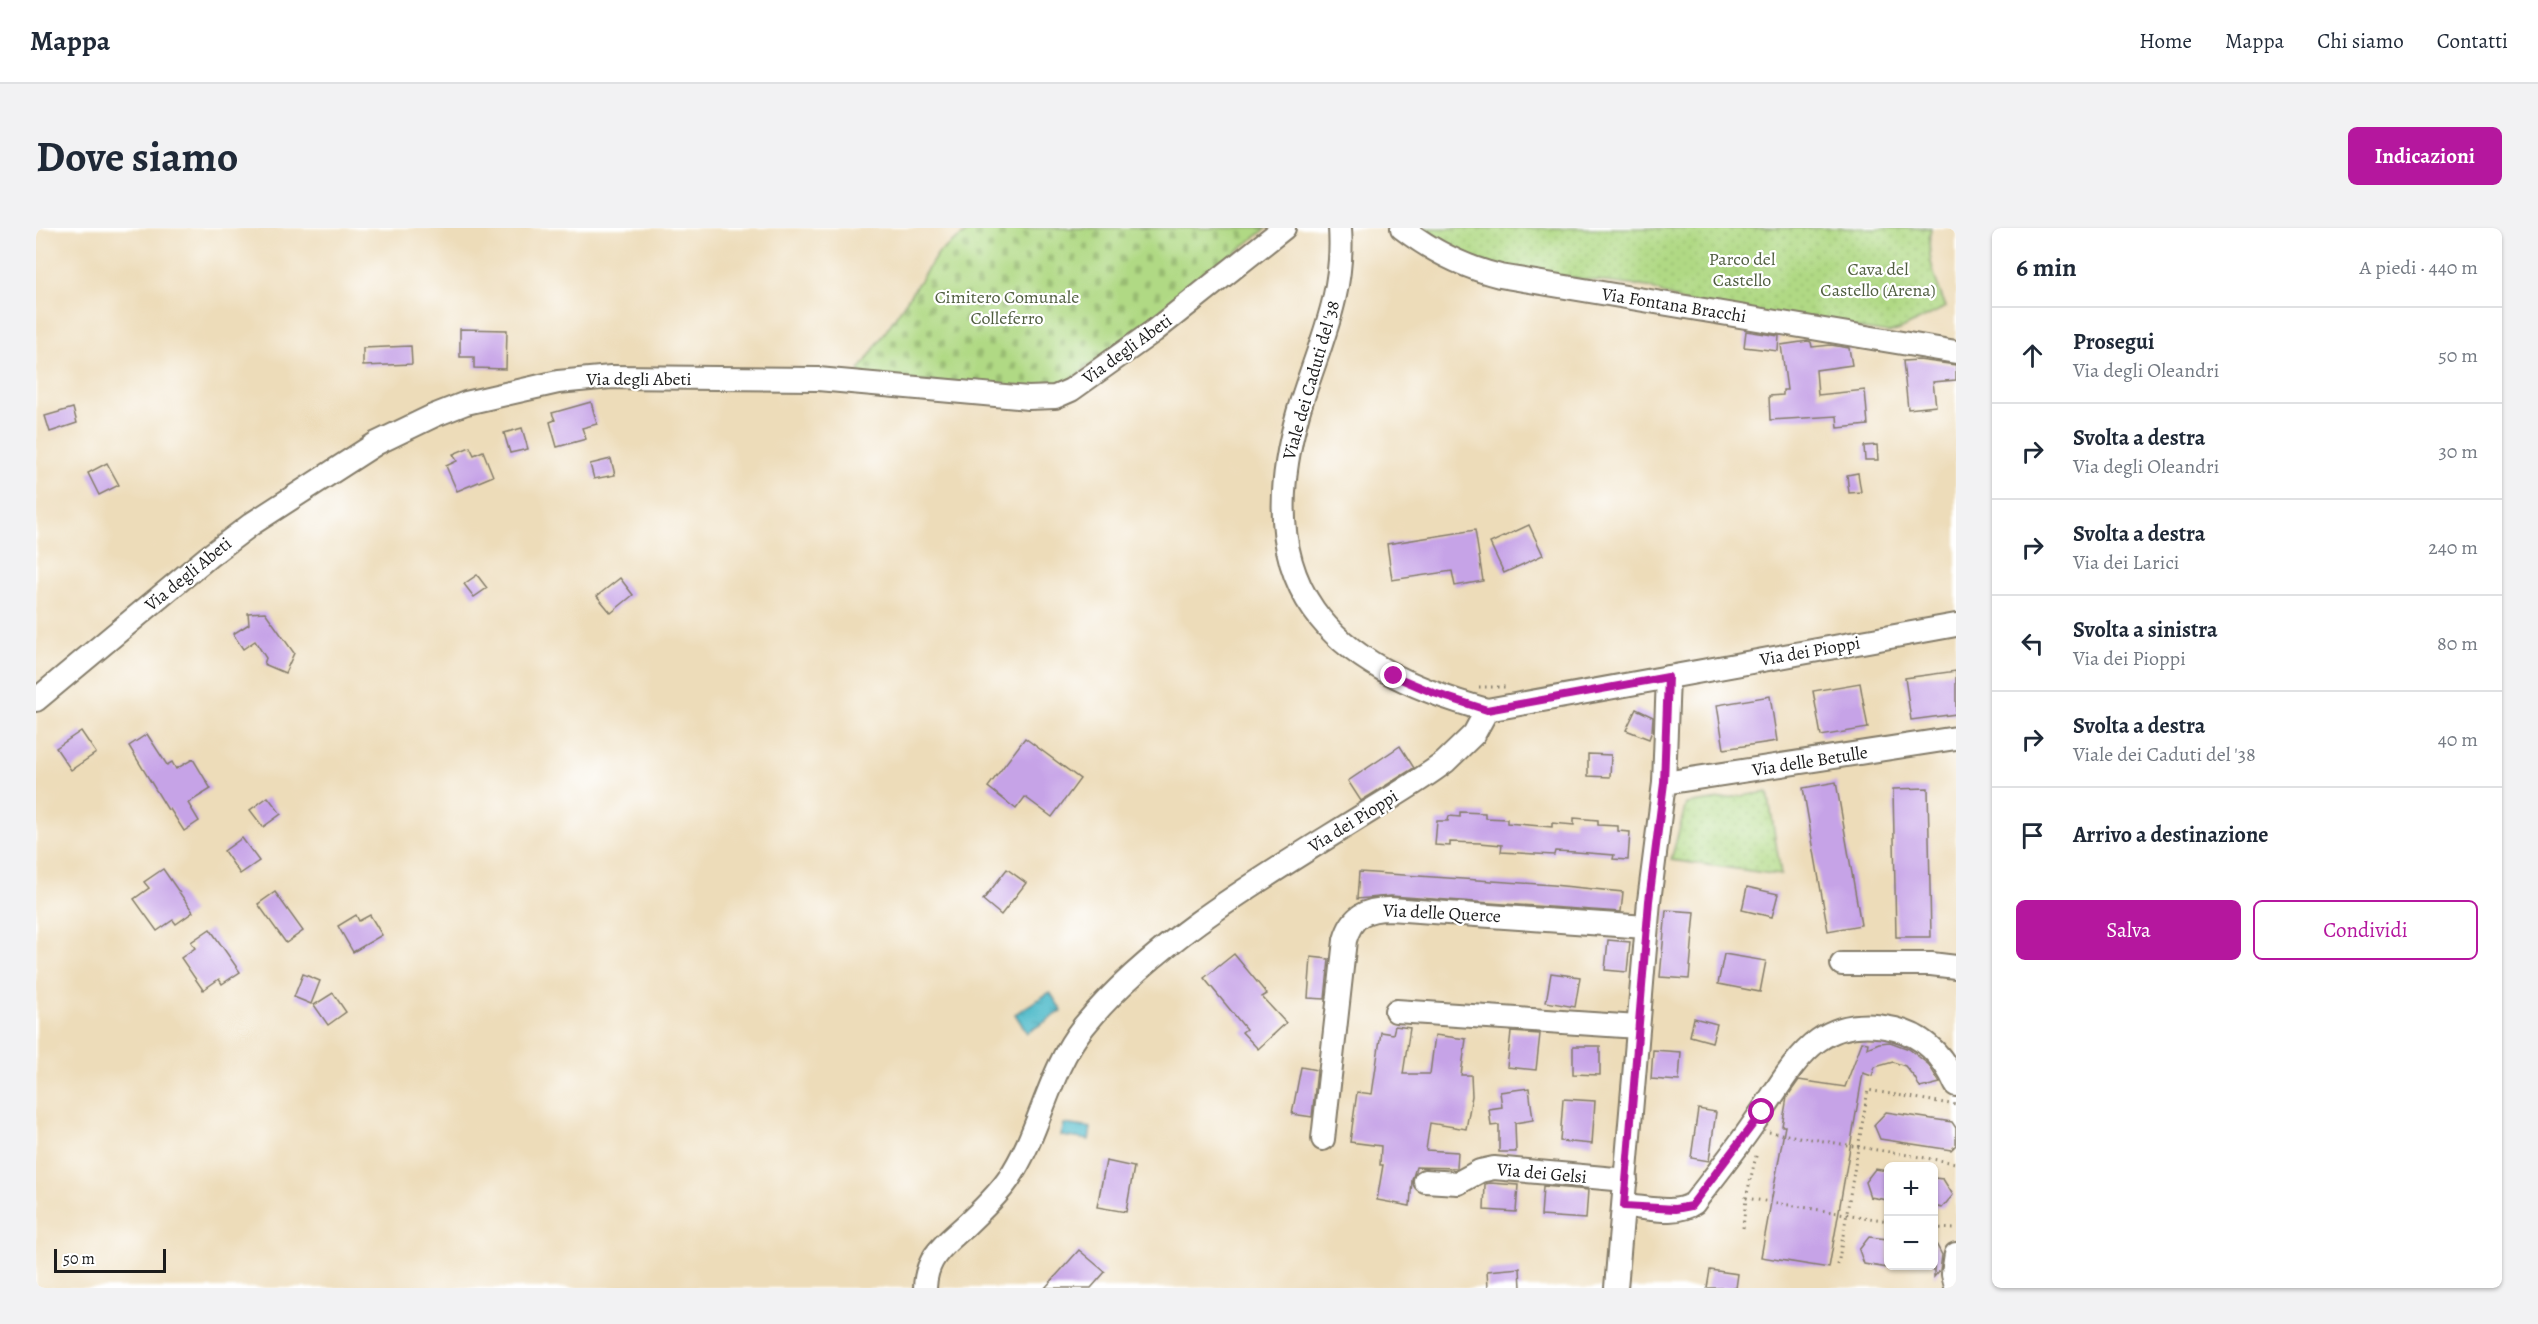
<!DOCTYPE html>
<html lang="it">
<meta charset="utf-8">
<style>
:root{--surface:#fff;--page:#f2f2f3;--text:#1f2937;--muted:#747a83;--line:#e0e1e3;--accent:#b5179e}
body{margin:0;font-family:Alegreya,serif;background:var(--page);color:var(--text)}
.controls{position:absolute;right:18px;bottom:18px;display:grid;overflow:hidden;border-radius:9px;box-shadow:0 2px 4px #0004}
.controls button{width:54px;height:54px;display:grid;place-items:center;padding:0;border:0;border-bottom:2px solid var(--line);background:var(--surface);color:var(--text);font:30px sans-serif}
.scale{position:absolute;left:18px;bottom:15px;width:112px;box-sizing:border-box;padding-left:6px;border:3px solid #1c1c1c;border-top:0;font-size:16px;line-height:21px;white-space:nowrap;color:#1c1c1c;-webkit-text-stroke:4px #fff;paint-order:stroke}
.stop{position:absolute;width:18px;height:18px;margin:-14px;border:4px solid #b5179e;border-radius:50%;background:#fff}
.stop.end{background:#b5179e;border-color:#fff;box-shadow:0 2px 6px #0008}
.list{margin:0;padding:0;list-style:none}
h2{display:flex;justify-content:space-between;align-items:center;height:78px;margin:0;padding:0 24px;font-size:26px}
h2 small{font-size:20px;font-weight:400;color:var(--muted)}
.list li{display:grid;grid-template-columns:39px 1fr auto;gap:18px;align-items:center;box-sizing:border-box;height:96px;padding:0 24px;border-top:2px solid var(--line)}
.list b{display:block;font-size:22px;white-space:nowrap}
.list p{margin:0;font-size:20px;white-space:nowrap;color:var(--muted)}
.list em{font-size:20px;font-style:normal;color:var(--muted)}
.actions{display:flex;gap:12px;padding:18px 24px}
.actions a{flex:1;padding:14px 0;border:2px solid var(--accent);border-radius:9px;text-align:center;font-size:21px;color:var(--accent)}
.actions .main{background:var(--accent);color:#fff}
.icon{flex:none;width:33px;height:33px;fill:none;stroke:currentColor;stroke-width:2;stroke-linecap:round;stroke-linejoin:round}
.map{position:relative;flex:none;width:1920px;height:1060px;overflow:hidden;border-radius:9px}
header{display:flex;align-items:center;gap:36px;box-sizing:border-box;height:84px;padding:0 30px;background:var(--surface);border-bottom:2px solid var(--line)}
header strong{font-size:28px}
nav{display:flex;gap:33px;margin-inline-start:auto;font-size:21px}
.intro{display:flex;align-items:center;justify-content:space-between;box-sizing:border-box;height:144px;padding:0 36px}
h1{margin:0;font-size:42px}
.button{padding:15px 27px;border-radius:9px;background:var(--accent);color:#fff;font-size:21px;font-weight:700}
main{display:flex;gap:36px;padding:0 36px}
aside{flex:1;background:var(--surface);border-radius:9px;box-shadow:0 2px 4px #0004}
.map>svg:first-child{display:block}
.cemetery{fill:url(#cemetery-stones);stroke:#667a50;stroke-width:1.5}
.park{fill:url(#park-dots);stroke:#667a50;stroke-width:1.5}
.water{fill:url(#water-ripples);stroke:#356b72;stroke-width:1.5}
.building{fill:#c6a3e7}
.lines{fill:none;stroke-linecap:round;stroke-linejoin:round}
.minor-casing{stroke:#847c6a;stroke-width:26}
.path{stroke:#847c6a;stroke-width:3;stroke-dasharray:1.5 4.5;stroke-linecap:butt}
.minor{stroke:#fff;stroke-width:22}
.route{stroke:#b5179e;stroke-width:8}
.labels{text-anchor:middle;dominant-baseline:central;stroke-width:4.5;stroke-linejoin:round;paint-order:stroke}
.park-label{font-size:18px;fill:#505e40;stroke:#fff}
.street-label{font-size:18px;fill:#1c1c1c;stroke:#fff}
</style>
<header>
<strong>Mappa</strong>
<nav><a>Home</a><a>Mappa</a><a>Chi siamo</a><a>Contatti</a></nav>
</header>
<div class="intro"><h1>Dove siamo</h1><a class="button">Indicazioni</a></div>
<main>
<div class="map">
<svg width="1920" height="1060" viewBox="0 0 1920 1060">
<defs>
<pattern id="cemetery-stones" width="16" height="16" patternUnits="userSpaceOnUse" patternTransform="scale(1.5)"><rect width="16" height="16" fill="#b0d984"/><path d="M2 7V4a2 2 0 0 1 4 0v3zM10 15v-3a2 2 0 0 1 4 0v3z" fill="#97ba71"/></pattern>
<pattern id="park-dots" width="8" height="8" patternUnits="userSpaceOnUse" patternTransform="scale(1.5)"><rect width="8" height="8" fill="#b0d984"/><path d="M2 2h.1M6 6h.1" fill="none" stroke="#97ba71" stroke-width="1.8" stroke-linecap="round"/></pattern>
<pattern id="water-ripples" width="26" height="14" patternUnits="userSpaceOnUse" patternTransform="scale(1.5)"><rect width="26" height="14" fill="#4ebac9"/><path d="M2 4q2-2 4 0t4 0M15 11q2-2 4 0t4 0" fill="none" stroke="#449fac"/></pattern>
</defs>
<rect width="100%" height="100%" fill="#fff"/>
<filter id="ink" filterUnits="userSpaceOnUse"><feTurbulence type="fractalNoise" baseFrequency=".0167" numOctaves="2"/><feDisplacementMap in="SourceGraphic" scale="12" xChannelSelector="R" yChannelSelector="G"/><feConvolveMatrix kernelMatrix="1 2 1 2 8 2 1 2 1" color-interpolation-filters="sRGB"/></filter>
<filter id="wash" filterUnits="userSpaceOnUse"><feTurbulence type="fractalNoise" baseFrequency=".008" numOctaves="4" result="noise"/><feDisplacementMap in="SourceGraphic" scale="24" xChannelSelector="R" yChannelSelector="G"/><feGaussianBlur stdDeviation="1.35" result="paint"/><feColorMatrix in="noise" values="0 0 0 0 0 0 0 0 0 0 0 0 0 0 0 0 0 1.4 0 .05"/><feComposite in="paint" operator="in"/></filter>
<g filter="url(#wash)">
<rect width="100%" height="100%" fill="#eddcb9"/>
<!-- cemetery -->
<polygon class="cemetery" points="937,0 1231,0 1027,158 976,160 827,150 823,143 903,24"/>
<!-- park -->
<g class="park">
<path d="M1387,0H1895C1889,27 1900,54 1910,79L1864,102L1853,105L1648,74L1612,59L1468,42L1426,28Z"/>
<polygon points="1732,564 1745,647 1635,632 1650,576"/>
</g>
<!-- water -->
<g class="water">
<polygon points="1014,764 1026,783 991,805 979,786"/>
<polygon points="1028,896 1055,900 1053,912 1025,908"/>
</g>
<g id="blocks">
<!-- building -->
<g class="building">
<polygon points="424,101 471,102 470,141 438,140 438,129 424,129"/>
<polygon points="1710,103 1743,108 1742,123 1708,119"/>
<polygon points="1772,113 1775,114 1776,119 1795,117 1813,120 1816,137 1780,142 1782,167 1829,162 1832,197 1802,200 1801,188 1734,192 1733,168 1747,167 1747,162 1751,162 1745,117"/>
<polygon points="375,118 376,136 327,138 327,120"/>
<polygon points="1883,132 1920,137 1920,152 1897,154 1900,178 1872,181 1867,133"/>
<polygon points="555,174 561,196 546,200 550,211 521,219 514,194 519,192 516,185"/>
<polygon points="37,180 41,195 14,204 9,188"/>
<polygon points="486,200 492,221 474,225 468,205"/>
<polygon points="1841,217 1842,232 1829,232 1828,218"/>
<polygon points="434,219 438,227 447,223 457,248 421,263 410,238 421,233 417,226"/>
<polygon points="575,231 579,247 558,251 554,236"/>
<polygon points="71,235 83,257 63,267 52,245"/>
<polygon points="1822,245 1825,264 1813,265 1811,247"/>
<polygon points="1493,297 1507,327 1468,345 1454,315"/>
<polygon points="1439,302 1447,353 1419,358 1416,343 1356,352 1351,316"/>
<polygon points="441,347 451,360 438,369 428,356"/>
<polygon points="584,350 597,367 575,385 561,368"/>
<polygon points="229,384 258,425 249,445 228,436 230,430 219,413 207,421 197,406 213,396 212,385"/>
<polygon points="1920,443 1920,486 1875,492 1869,450"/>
<polygon points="1824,455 1832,500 1785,508 1777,463"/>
<polygon points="1734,468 1741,513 1688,521 1681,477"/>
<polygon points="1600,481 1617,489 1616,503 1613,511 1590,502"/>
<polygon points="45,503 60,525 35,542 20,520"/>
<polygon points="111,506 131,537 136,534 140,541 157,531 175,561 152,575 163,593 148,603 134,581 132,582 93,518"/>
<polygon points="989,510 1044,551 1016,589 989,569 980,581 952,559"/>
<polygon points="1364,518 1378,540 1325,573 1312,553"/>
<polygon points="1552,526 1575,527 1574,549 1552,548"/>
<polygon points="1800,554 1825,697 1792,703 1767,560"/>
<polygon points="1892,560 1895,709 1860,709 1857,561"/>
<polygon points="232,569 245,586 227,599 214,582"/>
<polygon points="1424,584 1449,585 1449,590 1471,591 1471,595 1516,599 1516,595 1538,597 1538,590 1562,592 1562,597 1582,598 1582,603 1594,604 1592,632 1577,631 1578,627 1540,624 1519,623 1518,627 1465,624 1466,617 1444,615 1414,614 1414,618 1399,617 1401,593 1412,593 1413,588 1424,589"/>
<polygon points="206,610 223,633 204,646 188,623"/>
<polygon points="127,641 157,684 140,696 137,692 121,703 98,671 113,660 108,654"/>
<polygon points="971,641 990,655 965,687 947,672"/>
<polygon points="1323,644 1517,657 1587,664 1585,684 1355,668 1321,671"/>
<polygon points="1711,659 1742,666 1736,689 1706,682"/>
<polygon points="239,664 267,703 250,715 222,676"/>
<polygon points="1630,682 1659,684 1653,751 1624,749"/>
<polygon points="320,687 323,693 334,687 346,707 317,724 302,698"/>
<polygon points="174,701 204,744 186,756 183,751 167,762 145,730 159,720 155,714"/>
<polygon points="1572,712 1594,714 1591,744 1569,742"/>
<polygon points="1198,726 1231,766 1226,769 1250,795 1222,821 1206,804 1210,801 1168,750"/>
<polygon points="1688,726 1730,733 1724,764 1682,756"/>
<polygon points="1275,729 1293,731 1289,771 1272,770"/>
<polygon points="1515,745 1544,749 1539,779 1510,774"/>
<polygon points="267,746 284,753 275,776 258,769"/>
<polygon points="297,765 310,784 292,797 278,777"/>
<polygon points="1658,790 1681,796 1676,814 1654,808"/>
<polygon points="1359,798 1374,800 1367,846 1394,846 1399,807 1430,811 1425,847 1435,847 1436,868 1430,901 1394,895 1390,922 1422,924 1421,940 1380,939 1376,952 1374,978 1341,972 1347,937 1344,937 1345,918 1314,914 1321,864 1336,866 1345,804 1357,806"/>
<polygon points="1475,804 1504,806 1500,842 1471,839"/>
<polygon points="1826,814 1832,815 1831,820 1843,815 1854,814 1873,821 1893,837 1904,855 1884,860 1879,850 1869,838 1857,834 1839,839 1836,848 1827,845 1793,1040 1725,1029 1749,898 1746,898 1751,869 1763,852 1809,859"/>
<polygon points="1537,818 1564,818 1564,847 1537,846"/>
<polygon points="1617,822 1645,824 1643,853 1615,851"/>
<polygon points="1265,839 1281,842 1276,889 1256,886"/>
<polygon points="1493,860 1497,892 1479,895 1480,924 1463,924 1463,897 1455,898 1453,881 1466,879 1464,864"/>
<polygon points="1527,871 1559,873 1556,916 1524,913"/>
<polygon points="1662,881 1680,884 1673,933 1655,930"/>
<polygon points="1850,884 1916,894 1920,900 1920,917 1915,922 1844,911 1838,897"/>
<polygon points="1070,933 1098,939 1090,984 1061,979"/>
<polygon points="1839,941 1852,943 1852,972 1834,969 1829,954"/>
<polygon points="1898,950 1907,951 1917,967 1906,980 1898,978"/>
<polygon points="1454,955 1482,957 1480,984 1448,982 1449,956"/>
<polygon points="1507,958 1552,962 1550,991 1505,988"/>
<polygon points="1833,1009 1852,1011 1852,1040 1828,1036 1823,1022"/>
<polygon points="1898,1012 1906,1027 1904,1042 1898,1049"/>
<polygon points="1043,1022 1069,1044 1055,1060 1009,1060"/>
<polygon points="1484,1040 1485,1060 1452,1060 1451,1043"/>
<polygon points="1674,1042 1702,1046 1700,1060 1671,1060"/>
</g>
</g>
</g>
<g filter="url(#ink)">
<use href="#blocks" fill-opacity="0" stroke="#847c6a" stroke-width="1.5"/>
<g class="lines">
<defs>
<g id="minor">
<path d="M1304,0C1309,70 1281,120 1262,185C1213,358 1290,438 1451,482L1920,397"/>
<path d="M1366,0C1396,23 1427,39 1464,48L1920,124"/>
<polyline points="0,472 172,329 217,295 341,215 397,188 430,175 522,154 575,149 782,151 992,170 1019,169 1035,162 1118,103 1248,0"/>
<polyline points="1628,555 1920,510"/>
<polyline points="1806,736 1895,736 1920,739"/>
<polyline points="1360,783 1602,799"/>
<path d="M1287,911L1309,712C1316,688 1329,681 1354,681L1610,699"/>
<polyline points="1389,953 1422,955 1444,943 1458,940 1590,952"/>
<path d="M1588,978C1609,979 1640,988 1658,975C1678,949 1699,923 1718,895C1757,840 1778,782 1859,801C1889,808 1908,829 1920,857"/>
<polyline points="1920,1026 1917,1046 1920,1058"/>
<path d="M889,1060C890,1029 908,1017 929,998C944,984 960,969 972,952C1005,904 1011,844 1048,798C1119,711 1235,645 1329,586C1356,569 1384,553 1409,534L1438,506L1451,482"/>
<polyline points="1580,1060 1613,673 1628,555 1632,449"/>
</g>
</defs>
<!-- minor casing -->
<use href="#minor" class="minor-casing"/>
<!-- path -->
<g class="path">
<polyline points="1443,459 1470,459"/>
<polyline points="1733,904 1920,935"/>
<polyline points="1710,970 1852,993"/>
<polyline points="1707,1000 1710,970 1721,924"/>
<polyline points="1898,1000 1920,1001"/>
<polyline points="1802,1037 1832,862 1920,877"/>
</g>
<!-- minor -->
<use href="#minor" class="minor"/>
</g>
</g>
<g class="lines" filter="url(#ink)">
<!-- route -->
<polyline class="route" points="1358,448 1398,465 1451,482 1632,449 1628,555 1613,673 1588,978 1639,981 1655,978 1726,884"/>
</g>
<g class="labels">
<!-- park labels -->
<g class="park-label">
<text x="1706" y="31">Parco del<tspan x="1706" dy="21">Castello</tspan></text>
<text x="1842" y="41">Cava del<tspan x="1842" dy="21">Castello (Arena)</tspan></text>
<text x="971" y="69">Cimitero Comunale<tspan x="971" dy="21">Colleferro</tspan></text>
</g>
<!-- street labels -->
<g class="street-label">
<text transform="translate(1638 77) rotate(9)">Via Fontana Bracchi</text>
<text transform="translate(1091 121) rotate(-36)">Via degli Abeti</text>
<text x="603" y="151">Via degli Abeti</text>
<text transform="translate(1275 152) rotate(-74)">Viale dei Caduti del '38</text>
<text transform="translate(152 346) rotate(-39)">Via degli Abeti</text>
<text transform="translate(1774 423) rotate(-10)">Via dei Pioppi</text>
<text transform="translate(1774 533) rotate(-9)">Via delle Betulle</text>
<text transform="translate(1317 593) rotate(-32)">Via dei Pioppi</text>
<text transform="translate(1406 685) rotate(3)">Via delle Querce</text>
<text transform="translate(1506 945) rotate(5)">Via dei Gelsi</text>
</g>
</g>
</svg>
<div class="controls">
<button>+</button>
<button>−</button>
</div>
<div class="scale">50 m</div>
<div class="stop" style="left:1726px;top:884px"></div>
<div class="stop end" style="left:1358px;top:448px"></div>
</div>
<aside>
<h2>6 min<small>A piedi · 440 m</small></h2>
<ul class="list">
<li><svg class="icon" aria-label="ahead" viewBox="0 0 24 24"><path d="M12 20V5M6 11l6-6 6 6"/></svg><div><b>Prosegui</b><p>Via degli Oleandri</p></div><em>50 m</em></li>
<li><svg class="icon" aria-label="right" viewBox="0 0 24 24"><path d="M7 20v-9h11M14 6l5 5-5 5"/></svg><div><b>Svolta a destra</b><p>Via degli Oleandri</p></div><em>30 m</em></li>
<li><svg class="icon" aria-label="right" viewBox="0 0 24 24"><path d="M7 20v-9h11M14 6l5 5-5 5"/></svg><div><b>Svolta a destra</b><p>Via dei Larici</p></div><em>240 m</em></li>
<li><svg class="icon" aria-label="left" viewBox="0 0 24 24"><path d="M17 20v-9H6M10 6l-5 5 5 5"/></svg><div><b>Svolta a sinistra</b><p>Via dei Pioppi</p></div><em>80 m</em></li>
<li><svg class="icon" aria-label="right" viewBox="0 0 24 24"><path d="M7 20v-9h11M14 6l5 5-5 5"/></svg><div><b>Svolta a destra</b><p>Viale dei Caduti del '38</p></div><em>40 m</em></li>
<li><svg class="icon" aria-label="arrive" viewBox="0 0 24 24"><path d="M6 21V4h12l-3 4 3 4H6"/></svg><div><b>Arrivo a destinazione</b></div></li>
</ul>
<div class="actions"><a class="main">Salva</a><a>Condividi</a></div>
</aside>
</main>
